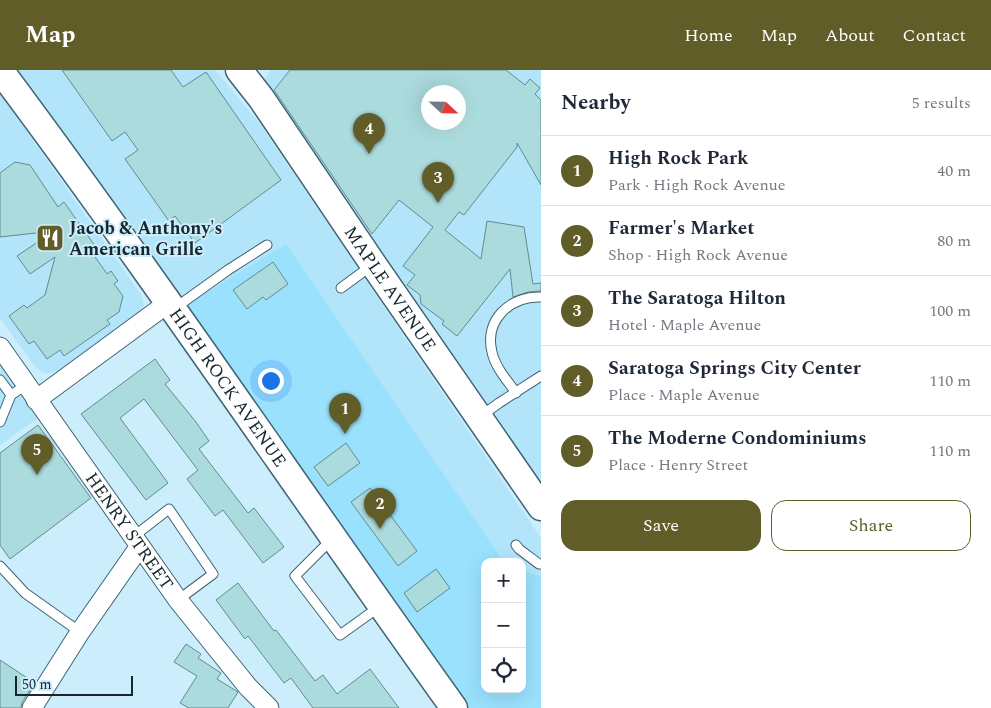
<!DOCTYPE html>
<meta charset="utf-8">
<style>
:root{--surface:#fff;--page:#f2f2f3;--text:#1f2937;--muted:#747a83;--line:#e0e1e3;--accent:#615d29}
body{margin:0;font-family:Spectral,serif;background:var(--page);color:var(--text)}
.controls{position:absolute;right:15px;bottom:15px;display:grid;overflow:hidden;border-radius:10px;box-shadow:0 5px 20px #0002}
.controls button{width:45px;height:45px;display:grid;place-items:center;padding:0;border:0;border-bottom:1px solid var(--line);background:var(--surface);color:var(--text);font:25px sans-serif}
.compass{position:absolute;left:421px;top:15px;width:45px;height:45px;border-radius:50%;background:var(--surface);box-shadow:0 5px 20px #0002;rotate:112deg}
.scale{position:absolute;left:15px;bottom:12px;width:118px;box-sizing:border-box;padding-left:5px;border:2px solid #17272d;border-top:0;font-size:14px;line-height:18px;white-space:nowrap;color:#17272d;-webkit-text-stroke:4px #ccedfb;paint-order:stroke}
.you{position:absolute;left:270px;top:310px;width:18px;height:18px;margin:-12px;border:4px solid #fff;border-radius:50%;background:#1a73e8;box-shadow:0 0 0 8px #1a73e833}
.badge{display:grid;place-items:center;width:32px;height:32px;border-radius:50%;background:var(--accent);color:#fff;font-size:16px;font-weight:700}
.pin{position:absolute;translate:-50% -41px;filter:drop-shadow(0 1px 2px #0008)}
.pin::after{content:'';position:absolute;top:26px;width:18px;height:15px;background:inherit;clip-path:polygon(0 0,100% 0,50% 100%)}
.list{margin:0;padding:0;list-style:none}
h2{display:flex;justify-content:space-between;align-items:center;height:65px;margin:0;padding:0 20px;font-size:21px}
h2 small{font-size:16px;font-weight:400;color:var(--muted)}
.list li{display:grid;grid-template-columns:32px 1fr auto;gap:15px;align-items:center;box-sizing:border-box;height:70px;padding:0 20px;border-top:1px solid var(--line)}
.list b{display:block;font-size:19px;white-space:nowrap}
.list p{margin:0;font-size:16px;white-space:nowrap;color:var(--muted)}
.list em{font-size:16px;font-style:normal;color:var(--muted)}
.actions{display:flex;gap:10px;padding:15px 20px}
.actions a{flex:1;padding:11px 0;border:1px solid var(--accent);border-radius:15px;text-align:center;font-size:18px;color:var(--accent)}
.actions .main{background:var(--accent);color:#fff}
.icon{flex:none;width:28px;height:28px;fill:none;stroke:currentColor;stroke-width:2;stroke-linecap:round;stroke-linejoin:round}
.map{position:relative;flex:none;width:541px;height:638px;overflow:hidden}
header{display:flex;align-items:center;gap:30px;box-sizing:border-box;height:70px;padding:0 25px;background:var(--accent);color:#fff}
header strong{font-size:24px}
nav{display:flex;gap:28px;margin-inline-start:auto;font-size:18px}
main{display:flex}
aside{flex:1;background:var(--surface)}
.map>svg:first-child{display:block}
.built{fill:#b3e5fa;fill-rule:evenodd}
.green{fill:#9ae1fe}
.building{fill:#acdbde;stroke:#608c8f;fill-rule:evenodd}
.lines{fill:none;stroke-linecap:round;stroke-linejoin:round}
.lane-casing{stroke:#3f6473;stroke-width:11}
.street-casing{stroke:#3f6473;stroke-width:21}
.secondary-casing{stroke:#3f6473;stroke-width:29}
.lane{stroke:#fff;stroke-width:9}
.street{stroke:#fff;stroke-width:19}
.secondary{stroke:#fff;stroke-width:26}
.labels{text-anchor:middle;dominant-baseline:central;stroke-width:4;stroke-linejoin:round;paint-order:stroke}
.poi-label{font-size:18px;font-weight:bold;fill:#17272d;stroke:#ccedfb;text-anchor:start}
.street-label{font-size:18px;fill:#17272d;stroke:#ccedfb}
</style>
<header>
<strong>Map</strong>
<nav><a>Home</a><a>Map</a><a>About</a><a>Contact</a></nav>
</header>
<main>
<div class="map">
<svg width="541" height="638" viewBox="0 0 541 638">
<rect width="100%" height="100%" fill="#ccedfb"/>
<!-- built -->
<g class="built">
<polygon points="14,0 215,0 260,54 541,468 541,506 530,503 522,497 522,492 516,492 514,490 512,492 504,492 286,175 183,237"/>
<path d="M271,0H541V423L265,20L264,10ZM428,22H458V52H428Z"/>
<polygon points="0,23 142,226 144,235 137,244 61,300 46,304 36,298 0,248"/>
<polygon points="0,289 41,346 0,375"/>
</g>
<!-- green -->
<polygon class="green" points="286,174 504,492 485,492 485,619 522,619 522,497 530,503 541,506 541,638 467,638 183,237"/>
<!-- building -->
<g class="building">
<polygon points="62,0 171,0 183,17 206,2 281,110 195,173 175,146 169,151 125,89 138,80 125,62 112,71"/>
<path d="M290,0H506L525,15L530,9L540,18L535,24L541,30V115L517,73V77L464,145L459,142L445,160L481,189L487,151L524,157L533,214L541,213V221L528,222L513,227L510,199L457,266L442,254L444,251L421,234L420,225L407,215L415,205L403,196L433,157L399,130L372,164L274,20ZM428,22H458V52H428Z"/>
<polygon points="15,92 30,95 58,137 64,132 95,176 93,184 107,204 111,201 118,211 114,214 123,226 119,242 107,250 110,254 64,286 60,280 47,289 34,271 29,274 9,246 24,235 27,238 45,225 55,187 30,204 17,186 54,161 0,167 0,103"/>
<polygon points="273,192 288,214 266,230 263,227 247,239 233,220"/>
<polygon points="155,289 170,310 165,314 196,352 209,371 199,379 248,443 254,438 284,477 263,493 223,440 215,446 187,409 198,400 144,329 120,348 168,413 146,430 81,344"/>
<polygon points="38,355 91,428 10,489 0,475 0,383"/>
<polygon points="346,373 360,393 328,416 314,397"/>
<polygon points="370,418 417,481 398,496 351,432"/>
<polygon points="436,499 450,518 417,542 404,523"/>
<polygon points="238,513 274,561 276,560 315,611 323,605 337,624 370,599 399,638 313,638 291,608 284,613 248,566 245,569 216,530"/>
<polygon points="186,574 201,584 198,588 221,603 217,609 238,622 228,638 189,638 180,633 197,606 174,592"/>
<polygon points="0,590 35,613 22,632 21,638 0,638"/>
</g>
<g class="lines">
<defs>
<g id="lane">
<polyline points="341,218 371,196"/>
<polyline points="175,238 228,200 267,175"/>
<polyline points="0,310 11,325 26,315"/>
<path d="M516,323C507,310 495,297 492,282C484,250 510,226 541,227"/>
<polyline points="481,346 499,333 541,306"/>
<polyline points="0,352 11,325"/>
<polyline points="133,467 169,439 213,504 178,530"/>
<polyline points="331,470 295,506 340,565 379,537"/>
<polyline points="516,475 519,479 539,494 541,494"/>
<polyline points="0,496 25,523 80,562"/>
</g>
<g id="street">
<path id="s1" d="M0,277L178,530L248,617L269,638"/>
<polyline points="36,330 168,233"/>
<polyline points="32,638 80,562 140,476"/>
</g>
<g id="secondary">
<path id="s2" d="M0,0C156,209 302,426 454,638"/>
<path id="s3" d="M239,0L261,28L373,194L541,437"/>
</g>
</defs>
<!-- lane casing -->
<use href="#lane" class="lane-casing"/>
<!-- street casing -->
<use href="#street" class="street-casing"/>
<!-- secondary casing -->
<use href="#secondary" class="secondary-casing"/>
<!-- lane -->
<use href="#lane" class="lane"/>
<!-- street -->
<use href="#street" class="street"/>
<!-- secondary -->
<use href="#secondary" class="secondary"/>
</g>
<!-- icons -->
<defs>
<symbol id="restaurant-square" viewBox="-11 -11 22 22"><rect x="-9" y="-9" width="18" height="18" rx="4" fill="#615d29" stroke="#ccedfb"/><path d="M-5-6h1v4h1v-4h1v4h1v-4h1v5L-1.5 .5V6h-2V.5L-5-1ZM5-6V6H3V1.5H1.5Q1.5-4 5-6Z" fill="#fff"/></symbol>
</defs>
<g fill-rule="evenodd">
<use href="#restaurant-square" x="34" y="152" width="32" height="32"/>
</g>
<g class="labels">
<!-- poi labels -->
<g class="poi-label">
<text x="69" y="158">Jacob &amp; Anthony's<tspan x="69" dy="21">American Grille</tspan></text>
</g>
<!-- street labels -->
<g class="street-label">
<text stroke="none"><textPath href="#s3" startOffset="266">MAPLE AVENUE</textPath></text>
<text stroke="none"><textPath href="#s2" startOffset="391">HIGH ROCK AVENUE</textPath></text>
<text stroke="none"><textPath href="#s1" startOffset="225">HENRY STREET</textPath></text>
</g>
</g>
</svg>
<div class="controls">
<button>+</button>
<button>−</button>
<button><svg class="icon" aria-label="locate" viewBox="0 0 24 24"><circle cx="12" cy="12" r="6"/><path d="M12 2v4M12 18v4M2 12h4M18 12h4"/></svg></button>
</div>
<svg class="compass" viewBox="-18 -18 36 36"><path d="M0-13l5 13h-10z" fill="#e53935"/><path d="M0 13l5-13h-10z" fill="#747a83"/></svg>
<div class="scale">50 m</div>
<div class="you"></div>
<div class="pin badge" style="left:345px;top:364px">1</div>
<div class="pin badge" style="left:380px;top:459px">2</div>
<div class="pin badge" style="left:438px;top:133px">3</div>
<div class="pin badge" style="left:369px;top:84px">4</div>
<div class="pin badge" style="left:37px;top:405px">5</div>
</div>
<aside>
<h2>Nearby<small>5 results</small></h2>
<ul class="list">
<li><span class="badge">1</span><div><b>High Rock Park</b><p>Park · High Rock Avenue</p></div><em>40 m</em></li>
<li><span class="badge">2</span><div><b>Farmer's Market</b><p>Shop · High Rock Avenue</p></div><em>80 m</em></li>
<li><span class="badge">3</span><div><b>The Saratoga Hilton</b><p>Hotel · Maple Avenue</p></div><em>100 m</em></li>
<li><span class="badge">4</span><div><b>Saratoga Springs City Center</b><p>Place · Maple Avenue</p></div><em>110 m</em></li>
<li><span class="badge">5</span><div><b>The Moderne Condominiums</b><p>Place · Henry Street</p></div><em>110 m</em></li>
</ul>
<div class="actions"><a class="main">Save</a><a>Share</a></div>
</aside>
</main>
